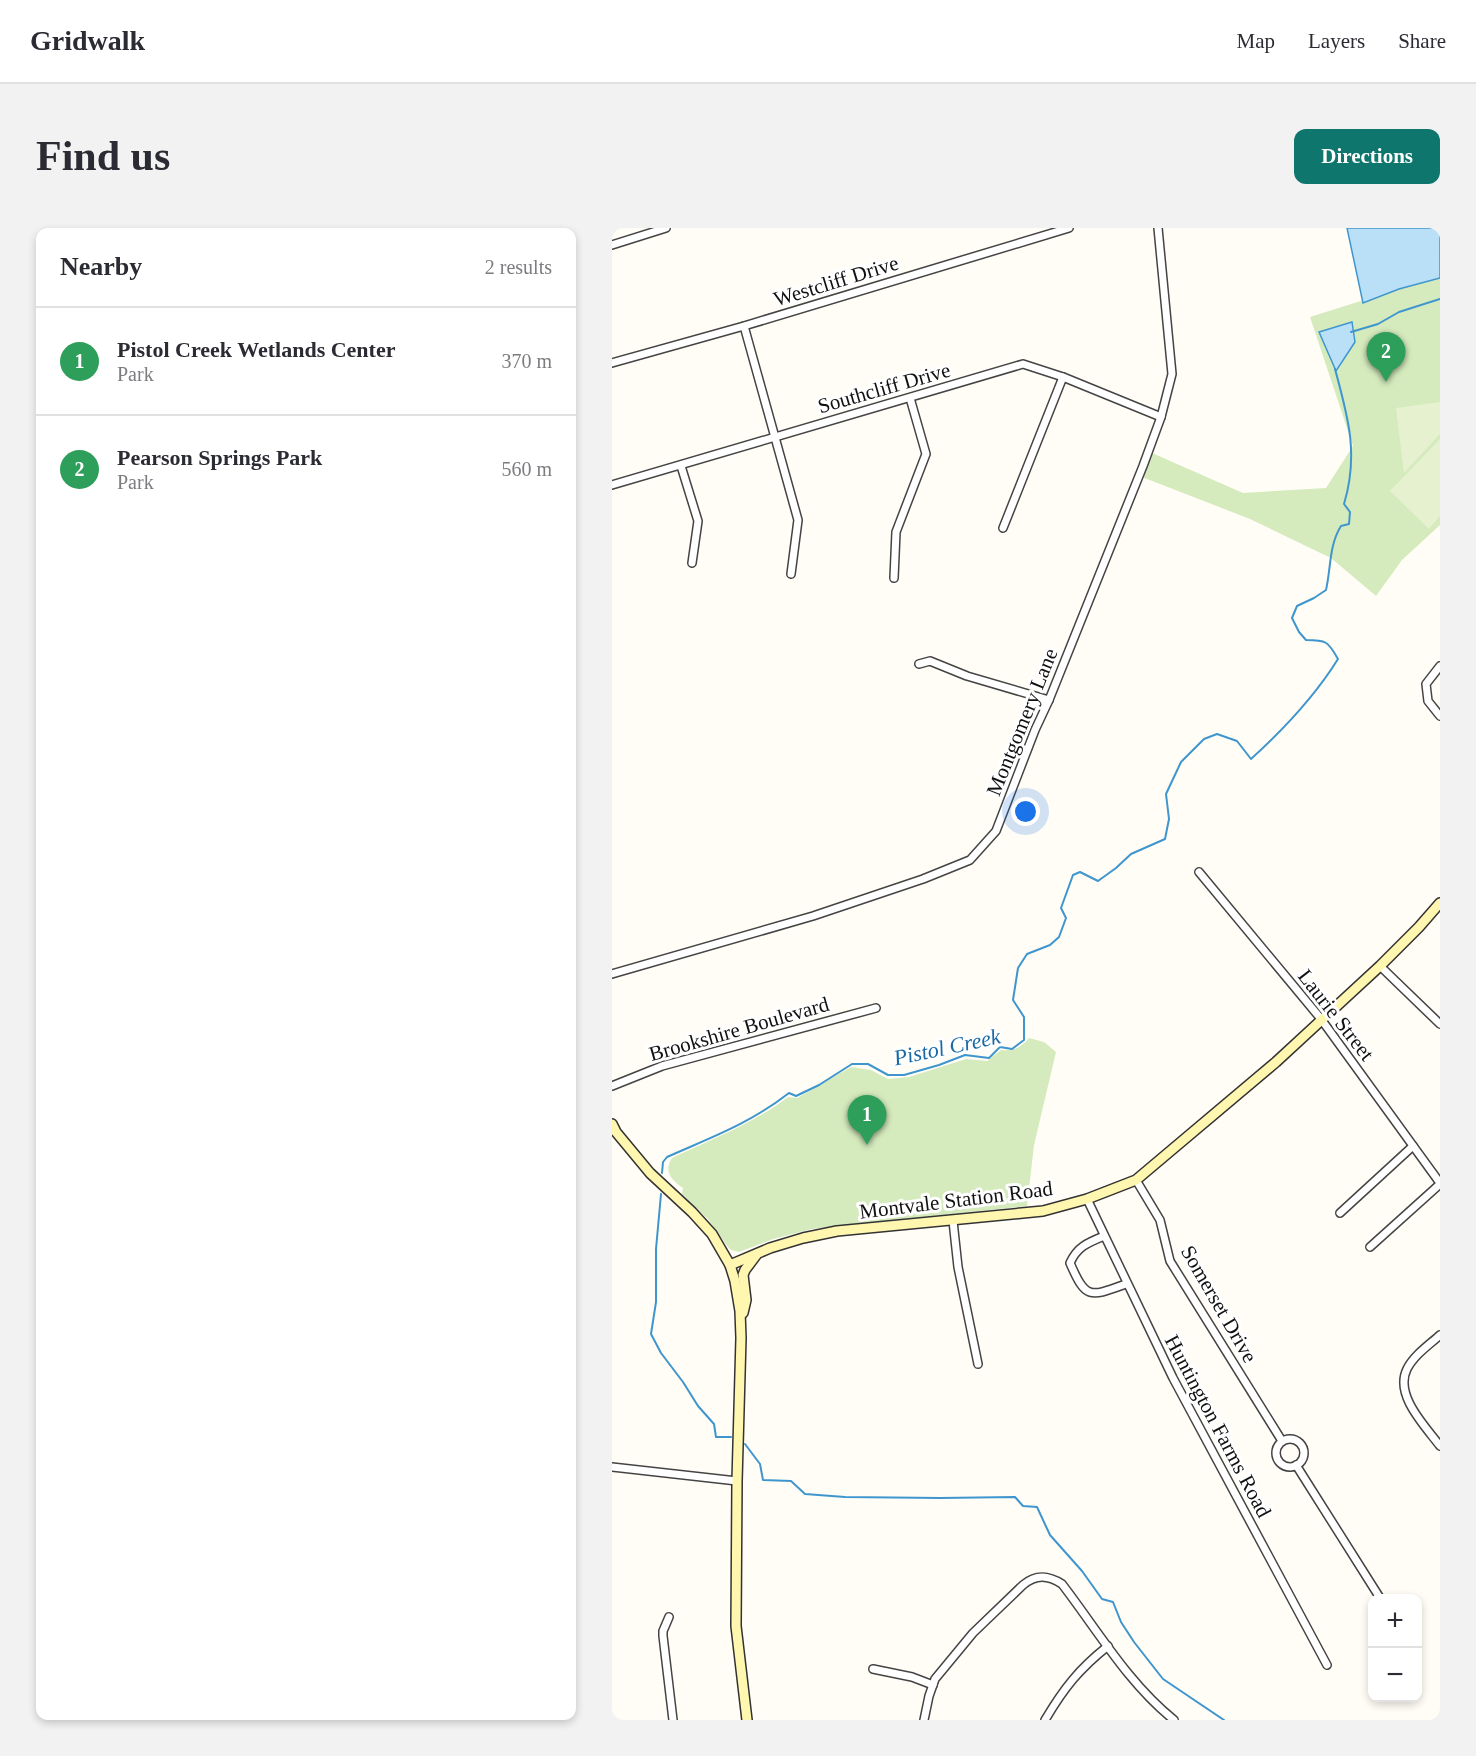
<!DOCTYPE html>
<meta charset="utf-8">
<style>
:root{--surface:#fff;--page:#f2f2f3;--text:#2b2b33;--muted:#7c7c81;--line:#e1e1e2;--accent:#0f766e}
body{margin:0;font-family:"Times New Roman",serif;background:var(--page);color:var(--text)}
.controls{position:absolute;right:18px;bottom:18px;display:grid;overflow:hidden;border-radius:12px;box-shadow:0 3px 9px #0003}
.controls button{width:54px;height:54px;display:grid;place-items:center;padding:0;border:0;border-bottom:2px solid var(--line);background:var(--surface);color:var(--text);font:30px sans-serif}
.you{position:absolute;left:414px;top:584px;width:21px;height:21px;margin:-15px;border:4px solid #fff;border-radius:50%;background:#1a73e8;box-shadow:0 0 0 9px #1a73e833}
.badge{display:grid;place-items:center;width:39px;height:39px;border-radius:50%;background:var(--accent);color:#fff;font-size:20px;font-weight:700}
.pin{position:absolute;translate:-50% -50px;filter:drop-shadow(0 2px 3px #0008)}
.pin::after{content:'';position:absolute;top:32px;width:21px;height:18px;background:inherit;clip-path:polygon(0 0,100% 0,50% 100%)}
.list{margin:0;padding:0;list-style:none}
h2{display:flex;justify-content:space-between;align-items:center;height:78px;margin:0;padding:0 24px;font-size:26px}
h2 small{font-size:20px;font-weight:400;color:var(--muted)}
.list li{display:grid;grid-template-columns:39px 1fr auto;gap:18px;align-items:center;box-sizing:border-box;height:108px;padding:0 24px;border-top:2px solid var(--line)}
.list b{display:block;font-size:22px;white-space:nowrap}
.list p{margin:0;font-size:20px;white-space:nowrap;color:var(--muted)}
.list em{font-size:20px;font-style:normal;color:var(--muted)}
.map{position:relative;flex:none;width:828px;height:1492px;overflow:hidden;border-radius:12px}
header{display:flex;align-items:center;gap:36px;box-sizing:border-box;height:84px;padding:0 30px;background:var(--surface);border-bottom:2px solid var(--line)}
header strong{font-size:28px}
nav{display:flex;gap:33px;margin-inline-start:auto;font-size:21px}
.intro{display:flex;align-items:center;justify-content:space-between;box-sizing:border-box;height:144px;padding:0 36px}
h1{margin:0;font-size:42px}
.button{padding:15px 27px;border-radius:12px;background:var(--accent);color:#fff;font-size:21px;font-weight:700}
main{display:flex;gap:36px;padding:0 36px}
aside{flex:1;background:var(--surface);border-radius:12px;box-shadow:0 3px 9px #0003}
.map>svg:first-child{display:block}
.green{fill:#d5ebbd}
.pitch{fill:#e6f2cf}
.water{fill:#b9e0f7;stroke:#3f96cf;stroke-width:1.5}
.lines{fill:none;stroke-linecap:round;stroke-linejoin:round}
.stream{stroke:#3f96cf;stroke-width:2}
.street-casing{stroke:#444;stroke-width:10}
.secondary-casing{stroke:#333;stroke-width:12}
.street{stroke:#fff;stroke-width:7}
.secondary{stroke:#fff6b0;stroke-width:9}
.labels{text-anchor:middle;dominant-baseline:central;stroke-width:6;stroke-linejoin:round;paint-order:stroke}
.street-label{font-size:21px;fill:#111;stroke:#fff}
.water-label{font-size:22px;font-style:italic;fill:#1768a6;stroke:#fff}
</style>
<header>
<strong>Gridwalk</strong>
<nav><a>Map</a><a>Layers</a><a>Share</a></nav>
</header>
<div class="intro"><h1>Find us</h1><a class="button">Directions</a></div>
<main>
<aside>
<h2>Nearby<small>2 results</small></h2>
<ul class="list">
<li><span class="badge" style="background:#2e9e5b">1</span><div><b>Pistol Creek Wetlands Center</b><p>Park</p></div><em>370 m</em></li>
<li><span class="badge" style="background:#2e9e5b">2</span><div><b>Pearson Springs Park</b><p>Park</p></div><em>560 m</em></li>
</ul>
</aside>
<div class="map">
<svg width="828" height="1492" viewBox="0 0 828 1492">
<rect width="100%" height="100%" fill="#fffdf5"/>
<!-- green -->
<g class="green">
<polygon points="828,50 828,297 790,332 764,368 719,330 638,291 530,249 540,225 631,265 714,260 741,218 698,89 787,61"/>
<path d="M417,810L432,814L444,824L422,917L415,978L200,1001L161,1011L127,1024L119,1022L116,1019L96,991L70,966L71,960C60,952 51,944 60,930C100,911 141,896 176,869L185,870L239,839L259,842L276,851L297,849L354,831L375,833L389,822C403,823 408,820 417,810Z"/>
</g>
<!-- pitch -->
<g class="pitch">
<polygon points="828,174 828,206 792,245 784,180"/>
<polygon points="828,211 828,288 817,301 778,263"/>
</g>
<!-- water -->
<g class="water">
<polygon points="735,0 828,0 828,50 787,61 751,75"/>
<polygon points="740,94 743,114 724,143 707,104"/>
</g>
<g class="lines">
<!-- stream -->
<g class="stream">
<polyline points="739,104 766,96 787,84 828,71"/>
<path d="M50,945L51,934L55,929C100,909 137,896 177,865L184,868L207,857L240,836H256L276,847H292L327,837L353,827L377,830L388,819L400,821L412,812V789L401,772L406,740L415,726L438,717L447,709L454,690L449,680L461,647L468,644L486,653L504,640L519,626L553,611L557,591L554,566L569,534L592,511L605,506L625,513L639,531C672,501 703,468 726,431C716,413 714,412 694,412L687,404L680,390L685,378L702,370L714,362C719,340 717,317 729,298L737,296L738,284L732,276C747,226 736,189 723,141"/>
<polyline points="49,966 44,1021 44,1074 39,1106 49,1125 71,1154 86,1178 102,1196 104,1209 119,1209"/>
<polyline points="133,1216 148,1236 151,1252 179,1253 193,1266 233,1269 328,1270 403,1269 411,1278 425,1279 438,1307 470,1343 490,1371 501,1374 509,1394 522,1414 551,1451 612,1492"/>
</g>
<defs>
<g id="street">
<polyline points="0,17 54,0"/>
<polyline points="132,98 186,292 179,346"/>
<polyline points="0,135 132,98 457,0"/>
<polyline points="69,238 86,293 80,335"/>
<polyline points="0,257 411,136 451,149 549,189"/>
<polyline points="391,300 451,149"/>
<polyline points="282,350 284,304 314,226 298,170"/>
<polyline points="307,436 318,433 355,448 437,472"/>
<polyline points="828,438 814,456 816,473 828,488"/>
<polyline points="587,644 709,791 828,955"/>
<polyline points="768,738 828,796"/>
<polyline points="0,746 201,688 311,651 358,632 384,603 423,502 437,472 531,238 549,189 560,146 546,0"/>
<polyline points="0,858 50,838 264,780"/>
<polyline points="524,952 548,992 558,1033 670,1213"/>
<polyline points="475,971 561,1150 715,1437"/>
<polyline points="728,985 801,918"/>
<polyline points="341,993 346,1039 366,1136"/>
<path d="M492,1008C475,1015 465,1019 458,1035C474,1072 478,1069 514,1056"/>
<polyline points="758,1019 828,956"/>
<path d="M828,1107C817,1117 802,1127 795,1141C782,1167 813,1198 828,1218"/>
<circle cx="678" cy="1225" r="14"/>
<polyline points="684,1237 768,1370"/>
<polyline points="0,1239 125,1253"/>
<polyline points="57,1389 51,1403 51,1408 61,1492"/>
<polyline points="261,1441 300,1449 321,1457"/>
<path d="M312,1492L317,1468L323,1451L361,1405L411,1357C424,1346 436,1347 450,1356C486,1403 516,1455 562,1492"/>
<path d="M433,1492C452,1460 467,1441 496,1418"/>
</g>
<g id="secondary">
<polyline points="0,896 4,904 38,945 80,984 100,1006 118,1037 123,1053 128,1083 129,1110 125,1253 124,1398 135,1492"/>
<polyline points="118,1037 158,1020 191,1010 225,1003 431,983 475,971 524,952 664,834 768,738 807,699 828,675"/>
<polyline points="131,1085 134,1072 131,1047 133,1042 145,1026"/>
</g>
</defs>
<!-- street casing -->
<use href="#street" class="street-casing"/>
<!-- secondary casing -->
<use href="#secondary" class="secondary-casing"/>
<!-- street -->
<use href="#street" class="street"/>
<!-- secondary -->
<use href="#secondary" class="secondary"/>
</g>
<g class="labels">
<!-- street labels -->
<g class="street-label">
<text transform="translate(224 53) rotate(-17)">Westcliff Drive</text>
<text transform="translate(272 160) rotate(-16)">Southcliff Drive</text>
<text transform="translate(410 494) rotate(-68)">Montgomery Lane</text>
<text transform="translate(724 787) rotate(52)">Laurie Street</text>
<text transform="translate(127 801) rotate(-16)">Brookshire Boulevard</text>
<text transform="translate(344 972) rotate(-7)">Montvale Station Road</text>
<text transform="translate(607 1076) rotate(60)">Somerset Drive</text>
<text transform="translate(606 1198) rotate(62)">Huntington Farms Road</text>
</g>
<!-- water labels -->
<g class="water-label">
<text transform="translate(335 819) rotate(-12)">Pistol Creek</text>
</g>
</g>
</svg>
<div class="controls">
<button>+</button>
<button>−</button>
</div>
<div class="you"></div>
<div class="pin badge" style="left:255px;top:917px;background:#2e9e5b">1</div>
<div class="pin badge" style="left:774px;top:154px;background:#2e9e5b">2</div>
</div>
</main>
